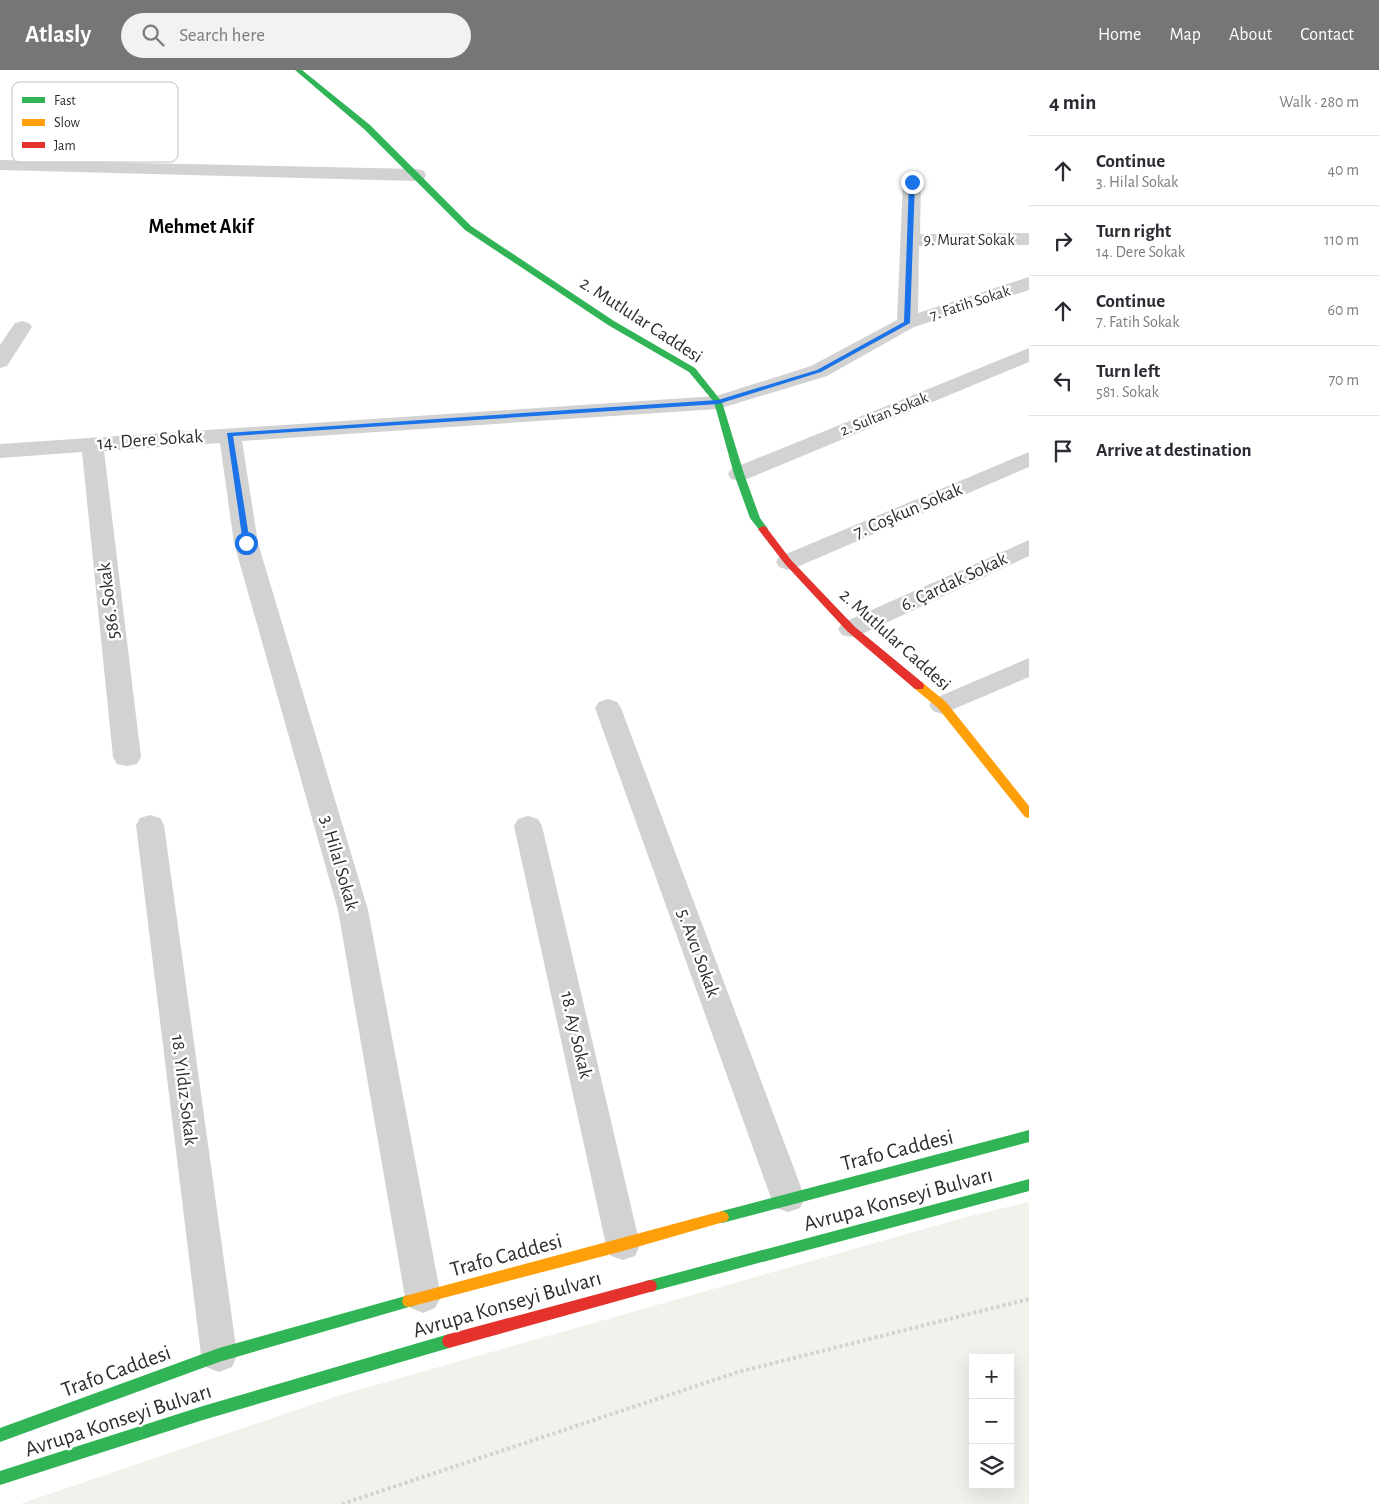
<!DOCTYPE html>
<meta charset="utf-8">
<style>
:root{--surface:#fff;--page:#f2f2f3;--text:#2b2b33;--muted:#7c7c81;--line:#e1e1e2;--accent:#767676}
body{margin:0;font-family:"Alegreya Sans",sans-serif;background:var(--page);color:var(--text)}
.controls{position:absolute;right:15px;bottom:15px;display:grid;overflow:hidden;border-radius:0px;box-shadow:0 5px 20px #0002}
.controls button{width:45px;height:45px;display:grid;place-items:center;padding:0;border:0;border-bottom:1px solid var(--line);background:var(--surface);color:var(--text);font:25px sans-serif}
.stop{position:absolute;width:15px;height:15px;margin:-11px;border:4px solid #1a73e8;border-radius:50%;background:#fff}
.stop.end{background:#1a73e8;border-color:#fff;box-shadow:0 1px 5px #0008}
.list{margin:0;padding:0;list-style:none}
h2{display:flex;justify-content:space-between;align-items:center;height:65px;margin:0;padding:0 20px;font-size:21px}
h2 small{font-size:16px;font-weight:400;color:var(--muted)}
.list li{display:grid;grid-template-columns:32px 1fr auto;gap:15px;align-items:center;box-sizing:border-box;height:70px;padding:0 20px;border-top:1px solid var(--line)}
.list b{display:block;font-size:19px;white-space:nowrap}
.list p{margin:0;font-size:16px;white-space:nowrap;color:var(--muted)}
.list em{font-size:16px;font-style:normal;color:var(--muted)}
.icon{flex:none;width:28px;height:28px;fill:none;stroke:currentColor;stroke-width:2;stroke-linecap:round;stroke-linejoin:round}
.map{position:relative;flex:none;width:1029px;height:1434px;overflow:hidden}
header{display:flex;align-items:center;gap:30px;box-sizing:border-box;height:70px;padding:0 25px;background:var(--accent);color:#fff}
header strong{font-size:24px}
nav{display:flex;gap:28px;margin-inline-start:auto;font-size:18px}
.search{width:350px;height:45px;background:var(--page);display:flex;align-items:center;gap:12px;box-sizing:border-box;padding:0 18px;border-radius:28px;color:var(--muted);font-size:19px}
main{display:flex}
aside{flex:1;background:var(--surface)}
.map>svg:first-child{display:block}
.green{fill:#f0f3ec;fill-rule:evenodd}
.lines{fill:none;stroke-linecap:round;stroke-linejoin:round}
.path{stroke:#d2d2d2;stroke-width:4;stroke-dasharray:3 3;stroke-linecap:butt}
.street{fill:#d2d2d2;fill-rule:evenodd}
.fast{fill:#30b455;fill-rule:evenodd}
.slow{fill:#ff9f0a;fill-rule:evenodd}
.jam{fill:#e5322d;fill-rule:evenodd}
.route{fill:#1a73e8}
.labels{text-anchor:middle;dominant-baseline:central;stroke-width:5;stroke-linejoin:round;paint-order:stroke}
.far-street-label{font-size:16px;fill:#2d2d2d;stroke:#fff}
.street-label{font-size:19px;fill:#2d2d2d;stroke:#fff}
.far-district-label{font-size:20px;font-weight:bold;fill:#000;stroke:#fff}
.near-street-label{font-size:22px;fill:#2d2d2d;stroke:#fff}
.key{fill:#fff;stroke:#c0c0c0;stroke-width:1}
.key-label{font-size:14px;fill:#2d2d2d}
</style>
<header>
<strong>Atlasly</strong>
<div class="search"><svg class="icon" aria-label="search" viewBox="0 0 24 24"><circle cx="10" cy="10" r="6"/><path d="M15 15l6 6"/></svg>Search here</div>
<nav><a>Home</a><a>Map</a><a>About</a><a>Contact</a></nav>
</header>
<main>
<div class="map">
<svg width="1029" height="1434" viewBox="0 0 1029 1434">
<rect width="100%" height="100%" fill="#fff"/>
<!-- green -->
<path class="green" d="M1029,1132V1434H20L337,1326L966,1147ZM973,1288H1010V1415H973Z"/>
<g class="lines">
<!-- path -->
<polyline class="path" points="342,1434 738,1302 1029,1229"/>
<!-- street -->
<g class="street">
<polygon points="0,90 417,99 424,101 426,105 424,109 417,111 0,100"/>
<polygon points="912,106 919,108 921,112 920,164 1029,163 1029,175 919,176 918,243 1029,207 1029,220 914,257 827,306 718,339 242,371 258,473 368,840 441,1227 435,1238 423,1243 411,1238 405,1227 338,840 234,473 220,373 104,381 141,687 137,694 127,696 117,694 113,687 82,382 0,388 0,374 716,326 811,296 897,250 903,112 905,108"/>
<polygon points="22,251 29,253 32,257 7,296 0,298 0,275 15,253"/>
<polygon points="1029,278 1029,292 747,409 739,411 731,409 728,404 731,399"/>
<polygon points="1029,382 1029,397 797,497 788,500 779,497 776,492 779,487"/>
<polygon points="1029,470 1029,486 860,565 851,567 842,565 838,559 842,553"/>
<polygon points="1029,588 1029,607 942,644 933,641 929,635 933,629"/>
<polygon points="608,629 617,632 621,638 805,1128 800,1138 788,1142 776,1138 771,1128 595,638 599,632"/>
<polygon points="150,745 160,748 164,755 237,1285 232,1297 219,1302 206,1297 201,1285 136,755 140,748"/>
<polygon points="528,746 538,749 542,756 640,1175 635,1186 623,1190 611,1186 606,1175 514,756 518,749"/>
</g>
<!-- fast -->
<g class="fast">
<polygon points="295,0 302,0 370,55 471,156 614,251 695,298 722,332 744,404 760,448 768,459 766,461 760,461 750,448 734,404 714,332 689,302 608,255 465,160 364,59"/>
<polygon points="1029,1060 1029,1072 722,1153 717,1151 715,1147 717,1143 722,1141"/>
<polygon points="1029,1109 1029,1121 650,1222 645,1221 643,1216 645,1211 650,1210"/>
<polygon points="409,1225 414,1226 416,1231 414,1236 409,1237 219,1292 0,1372 0,1358 219,1278"/>
<polygon points="449,1264 454,1266 456,1271 454,1276 449,1278 203,1350 0,1415 0,1401 203,1336"/>
</g>
<!-- slow -->
<g class="slow">
<polygon points="919,612 923,613 946,632 1029,736 1029,748 1025,747 938,638 915,619 914,616 915,613"/>
<polygon points="722,1141 727,1143 729,1147 727,1151 623,1181 409,1237 404,1236 402,1231 404,1226 409,1225"/>
</g>
<!-- jam -->
<g class="jam">
<polygon points="763,456 766,457 791,490 855,557 923,613 924,616 923,619 915,619 847,561 785,494 758,459"/>
<polygon points="650,1210 655,1211 657,1216 655,1221 650,1222 449,1278 444,1276 442,1271 444,1266 449,1264"/>
</g>
</g>
<!-- route -->
<polygon class="route" points="912,110 915,112 910,253 821,302 718,334 233,366 250,473 246,475 243,473 227,363 718,330 817,300 904,252 909,112"/>
<g class="labels">
<!-- far-street labels -->
<g class="far-street-label">
<text x="969" y="170">9. Murat Sokak</text>
<text transform="translate(970 233) rotate(-18)">7. Fatih Sokak</text>
<text transform="translate(884 344) rotate(-22)">2. Sultan Sokak</text>
</g>
<!-- street labels -->
<g class="street-label">
<text transform="translate(641 250) rotate(33)">2. Mutlular Caddesi</text>
<text transform="translate(150 370) rotate(-4)">14. Dere Sokak</text>
<text transform="translate(908 441) rotate(-23)">7. Coşkun Sokak</text>
<text transform="translate(954 512) rotate(-25)">6. Çardak Sokak</text>
<text transform="translate(109 531) rotate(-97)">586. Sokak</text>
<text transform="translate(895 570) rotate(42)">2. Mutlular Caddesi</text>
<text transform="translate(339 793) rotate(74)">3. Hilal Sokak</text>
<text transform="translate(698 883) rotate(70)">5. Avcı Sokak</text>
<text transform="translate(576 965) rotate(77)">18. Ay Sokak</text>
<text transform="translate(184 1020) rotate(83)">18. Yıldız Sokak</text>
</g>
<!-- far-district labels -->
<g class="far-district-label">
<text x="201" y="157">Mehmet Akif</text>
</g>
<!-- near-street labels -->
<g class="near-street-label">
<text transform="translate(897 1080) rotate(-14)">Trafo Caddesi</text>
<text transform="translate(898 1129) rotate(-15)">Avrupa Konseyi Bulvarı</text>
<text transform="translate(506 1185) rotate(-15)">Trafo Caddesi</text>
<text transform="translate(507 1234) rotate(-16)">Avrupa Konseyi Bulvarı</text>
<text transform="translate(116 1301) rotate(-20)">Trafo Caddesi</text>
<text transform="translate(118 1350) rotate(-18)">Avrupa Konseyi Bulvarı</text>
</g>
</g>
<!-- legend -->
<rect x="12" y="12" width="166" height="80" rx="8" class="key"/>
<rect x="22" y="27" width="23" height="6" fill="#30b455"/>
<rect x="22" y="49" width="23" height="7" fill="#ff9f0a"/>
<rect x="22" y="72" width="23" height="6" fill="#e5322d"/>
<g class="key-label">
<text x="54" y="35">Fast</text>
<text x="54" y="57">Slow</text>
<text x="54" y="80">Jam</text>
</g>
</svg>
<div class="controls">
<button>+</button>
<button>−</button>
<button><svg class="icon" aria-label="layers" viewBox="0 0 24 24"><path d="M12 4l9 5-9 5-9-5zM3 14l9 5 9-5"/></svg></button>
</div>
<div class="stop" style="left:246px;top:473px"></div>
<div class="stop end" style="left:912px;top:112px"></div>
</div>
<aside>
<h2>4 min<small>Walk · 280 m</small></h2>
<ul class="list">
<li><svg class="icon" aria-label="ahead" viewBox="0 0 24 24"><path d="M12 20V5M6 11l6-6 6 6"/></svg><div><b>Continue</b><p>3. Hilal Sokak</p></div><em>40 m</em></li>
<li><svg class="icon" aria-label="right" viewBox="0 0 24 24"><path d="M7 20v-9h11M14 6l5 5-5 5"/></svg><div><b>Turn right</b><p>14. Dere Sokak</p></div><em>110 m</em></li>
<li><svg class="icon" aria-label="ahead" viewBox="0 0 24 24"><path d="M12 20V5M6 11l6-6 6 6"/></svg><div><b>Continue</b><p>7. Fatih Sokak</p></div><em>60 m</em></li>
<li><svg class="icon" aria-label="left" viewBox="0 0 24 24"><path d="M17 20v-9H6M10 6l-5 5 5 5"/></svg><div><b>Turn left</b><p>581. Sokak</p></div><em>70 m</em></li>
<li><svg class="icon" aria-label="arrive" viewBox="0 0 24 24"><path d="M6 21V4h12l-3 4 3 4H6"/></svg><div><b>Arrive at destination</b></div></li>
</ul>
</aside>
</main>
